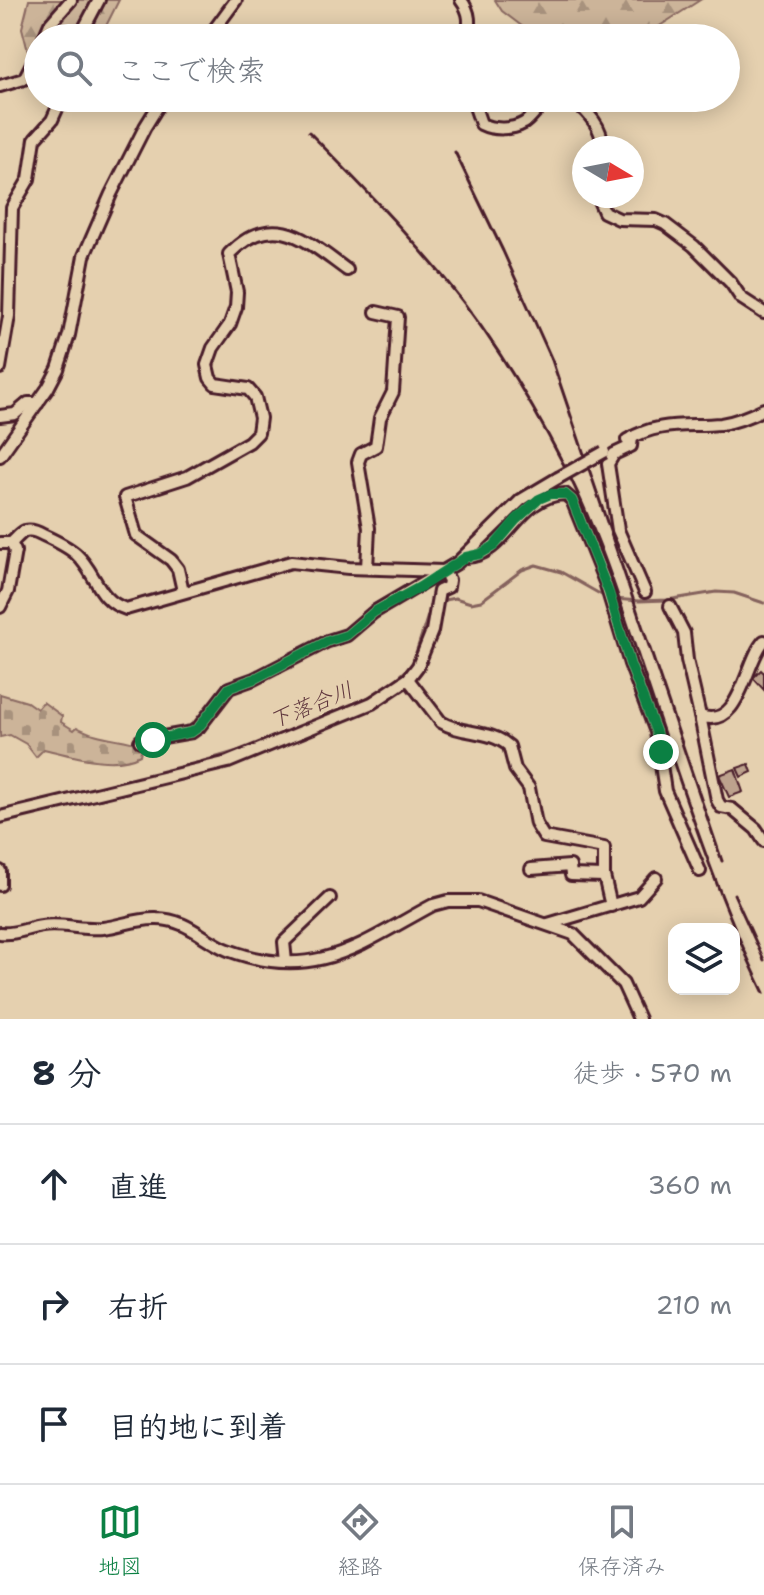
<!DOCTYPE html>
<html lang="ja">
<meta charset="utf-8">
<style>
:root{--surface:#fff;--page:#f6f6f7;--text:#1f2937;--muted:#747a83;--line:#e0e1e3;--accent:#0b8043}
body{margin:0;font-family:"Shantell Sans","Klee One",sans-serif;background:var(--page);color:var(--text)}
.controls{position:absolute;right:24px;bottom:24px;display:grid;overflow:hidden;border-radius:16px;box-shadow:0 4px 20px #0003}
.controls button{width:72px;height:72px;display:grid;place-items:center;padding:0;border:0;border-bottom:2px solid var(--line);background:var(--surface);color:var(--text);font:40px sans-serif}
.compass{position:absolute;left:572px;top:136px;width:72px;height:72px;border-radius:50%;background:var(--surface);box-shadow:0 4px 20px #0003;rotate:100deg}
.stop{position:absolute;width:24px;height:24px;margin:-18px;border:6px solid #0b8043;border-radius:50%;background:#fff}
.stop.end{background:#0b8043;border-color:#fff;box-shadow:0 2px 8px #0008}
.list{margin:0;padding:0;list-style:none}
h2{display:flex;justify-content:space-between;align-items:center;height:104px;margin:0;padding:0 32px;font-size:34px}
h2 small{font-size:26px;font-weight:400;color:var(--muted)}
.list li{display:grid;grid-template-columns:52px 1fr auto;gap:24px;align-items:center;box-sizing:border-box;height:120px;padding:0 32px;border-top:2px solid var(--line)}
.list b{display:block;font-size:30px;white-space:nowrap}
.list em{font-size:26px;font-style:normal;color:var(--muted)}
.icon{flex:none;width:44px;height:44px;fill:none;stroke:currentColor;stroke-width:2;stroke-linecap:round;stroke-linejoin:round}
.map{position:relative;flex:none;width:764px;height:1019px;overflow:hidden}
.search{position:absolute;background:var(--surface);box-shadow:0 4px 20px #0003;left:24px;right:24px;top:24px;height:88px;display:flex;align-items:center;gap:20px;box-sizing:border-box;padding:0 28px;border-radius:44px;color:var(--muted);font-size:30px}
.sheet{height:464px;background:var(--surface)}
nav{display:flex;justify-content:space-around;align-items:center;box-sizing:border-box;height:112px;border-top:2px solid var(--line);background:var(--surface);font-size:22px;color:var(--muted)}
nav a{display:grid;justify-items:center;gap:4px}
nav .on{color:var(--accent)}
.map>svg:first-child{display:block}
.forest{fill:url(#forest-firs);stroke:#8b6a62;stroke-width:2}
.cemetery{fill:url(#cemetery-stones);stroke:#8b6a62;stroke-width:2}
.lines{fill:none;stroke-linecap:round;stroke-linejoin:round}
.stream{stroke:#85625d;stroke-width:3}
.building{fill:#bda28d;stroke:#4a1f2b;stroke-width:2}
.minor-casing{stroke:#4a1f2b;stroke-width:16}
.minor{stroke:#e5d0af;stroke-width:10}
.rail{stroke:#4a1f2b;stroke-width:3}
.minor-bridge-casing{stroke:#4a1f2b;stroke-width:16;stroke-linecap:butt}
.minor-bridge{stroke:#e5d0af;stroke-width:10}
.route{stroke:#0b8043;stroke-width:10}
.labels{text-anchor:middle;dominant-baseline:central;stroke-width:7;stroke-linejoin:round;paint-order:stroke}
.water-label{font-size:22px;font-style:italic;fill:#5e353c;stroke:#e5d0af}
</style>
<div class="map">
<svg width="764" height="1019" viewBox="0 0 764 1019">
<defs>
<pattern id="forest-firs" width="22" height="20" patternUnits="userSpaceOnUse" patternTransform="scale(2)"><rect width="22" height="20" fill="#ccb499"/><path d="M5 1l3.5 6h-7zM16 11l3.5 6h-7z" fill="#a8927d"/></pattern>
<pattern id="cemetery-stones" width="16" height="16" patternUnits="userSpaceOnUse" patternTransform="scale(2)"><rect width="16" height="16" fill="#ccb499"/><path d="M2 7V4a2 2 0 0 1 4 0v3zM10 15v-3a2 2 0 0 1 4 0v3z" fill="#a8927d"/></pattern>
</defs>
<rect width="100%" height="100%" fill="#e5d0af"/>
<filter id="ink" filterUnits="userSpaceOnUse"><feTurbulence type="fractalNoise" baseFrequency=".0125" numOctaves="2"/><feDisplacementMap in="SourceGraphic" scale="16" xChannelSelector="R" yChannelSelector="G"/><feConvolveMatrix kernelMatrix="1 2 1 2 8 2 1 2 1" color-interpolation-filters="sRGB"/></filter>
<g filter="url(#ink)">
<!-- forest -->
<g class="forest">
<polygon points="29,0 119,0 100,38 38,38 38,90 22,28"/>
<polygon points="495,0 700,0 644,36 527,30 502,11"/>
</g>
<!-- cemetery -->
<path class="cemetery" d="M0,694L27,702L37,709L43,702L62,716L61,722L74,730L77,727C96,738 120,738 142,745L140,755C114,769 73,756 44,749L36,757L26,744L10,735L0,737Z"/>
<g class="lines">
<!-- stream -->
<g class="stream">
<polyline points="614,599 639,601 667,600 716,592 734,593 764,603"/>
<polyline points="439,601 455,598 471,603 481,601 522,570 536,565 561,572 607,598"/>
<polyline points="355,705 391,684 412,665 432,603"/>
<polyline points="170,771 251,747"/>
</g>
</g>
<!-- building -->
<g class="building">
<polygon points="761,670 764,673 764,690 753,678"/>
<polygon points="749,764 752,772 741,777 737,768"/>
<polygon points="735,769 743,792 729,797 719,775"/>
</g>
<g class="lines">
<defs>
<g id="minor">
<path d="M461,0C471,13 470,23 467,38"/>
<polyline points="44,38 50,24 71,0"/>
<polyline points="79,38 99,0"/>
<polyline points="208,38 236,0"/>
<polyline points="0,86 24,79 38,52"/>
<path d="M472,98L481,124C493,130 512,130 524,123C533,117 537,106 548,103C555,100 565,101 573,100C588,112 604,128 602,148"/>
<polyline points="597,196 604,212 619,219 656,220 665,224 694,246 731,283 741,298 764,313"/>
<polyline points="0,368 9,316 12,208 29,179 35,139 52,120 62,98"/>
<polyline points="0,416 15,414 28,403 38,403"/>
<polyline points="632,437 631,446 614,454 608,464 618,530 645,592"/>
<path d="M627,440C660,421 685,427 721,424C736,422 750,416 764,409"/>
<polyline points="0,456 48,388 58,369 69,335 84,256 111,194 145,127 163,98"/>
<polyline points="0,543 11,543 15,551 8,591 0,607"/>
<path d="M11,543C15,540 20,533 25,531C32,529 38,532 43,535C54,540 67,546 76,554C96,572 98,601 126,609L291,562L349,568L443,571"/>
<path d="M466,557C507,556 517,495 565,494L572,500L605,582L630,664L656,732L665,791L700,871"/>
<polyline points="367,568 369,528 358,462 361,454 376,446 380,418 393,392 398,317 376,312"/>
<path d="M183,591L178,569L171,560L136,535L125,497L187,477L249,442L258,433L260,418L255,397L248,389L215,384L210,378L207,365L213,348L230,324L236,307L237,292L229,254C274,208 307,241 347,270"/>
<polyline points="670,606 684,633 687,660 700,716"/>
<path d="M764,641C745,661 741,731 700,716L717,800L721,807L732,809L756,829L764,841"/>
<path d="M408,679L441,722C462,735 489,729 509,746L515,769L529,788L536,824L544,837L604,848V876L611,906"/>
<polyline points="140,741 192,732 199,727 229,688 254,679 328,641 347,635 374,612 457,563 521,500 558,478"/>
<polyline points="0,817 228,762 372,703 408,679 418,666 432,631 439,591 448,587 449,580 443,571"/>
<polyline points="531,869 570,866 571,875 604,876"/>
<polyline points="0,871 0,885"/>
<polyline points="548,924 639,897 656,878"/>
<path d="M0,933C15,935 27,928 42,926C62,923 82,930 103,928C121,926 138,918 157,919C187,919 203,940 228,950C315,983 360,944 433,905L448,901H478L573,934L623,984L639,1019"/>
<polyline points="286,962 284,942 330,898"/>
</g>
</defs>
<!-- minor casing -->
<use href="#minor" class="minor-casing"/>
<!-- minor -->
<use href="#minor" class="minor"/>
<!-- rail -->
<g class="rail">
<path d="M309,132C356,180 402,227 445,279C492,336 531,401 565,467C597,530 619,598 641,665C678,775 713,888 764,993"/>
<polyline points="455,152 503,251 552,360 722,861"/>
<polyline points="734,894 764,960"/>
</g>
<defs>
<polyline id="minor-bridge" points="558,478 604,452"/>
</defs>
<!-- minor-bridge casing -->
<use href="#minor-bridge" class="minor-bridge-casing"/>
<!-- minor-bridge -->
<use href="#minor-bridge" class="minor-bridge"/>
</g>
</g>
<g class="lines" filter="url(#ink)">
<!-- route -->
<polyline class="route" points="153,740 192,732 199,727 229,688 254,679 328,641 347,635 374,612 420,587 466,557 480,554 494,546 516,520 539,499 551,494 565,494 572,500 609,593 630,664 656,732 661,752"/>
</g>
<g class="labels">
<!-- water labels -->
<g class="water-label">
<text transform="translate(311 705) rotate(-22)">下落合川</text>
</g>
</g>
</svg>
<div class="controls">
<button><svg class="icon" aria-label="layers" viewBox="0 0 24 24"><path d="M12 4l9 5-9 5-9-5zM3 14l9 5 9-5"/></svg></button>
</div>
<svg class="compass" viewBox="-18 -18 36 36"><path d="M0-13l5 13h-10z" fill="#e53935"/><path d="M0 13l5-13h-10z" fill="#747a83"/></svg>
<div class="stop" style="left:153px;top:740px"></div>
<div class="stop end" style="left:661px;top:752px"></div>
<div class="search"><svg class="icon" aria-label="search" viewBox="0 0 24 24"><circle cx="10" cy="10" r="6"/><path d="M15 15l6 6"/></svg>ここで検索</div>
</div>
<section class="sheet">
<h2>8 分<small>徒歩 · 570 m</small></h2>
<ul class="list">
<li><svg class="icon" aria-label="ahead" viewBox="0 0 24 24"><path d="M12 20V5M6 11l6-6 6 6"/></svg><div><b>直進</b></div><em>360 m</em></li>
<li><svg class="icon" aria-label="right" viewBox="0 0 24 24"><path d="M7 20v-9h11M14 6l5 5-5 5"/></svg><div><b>右折</b></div><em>210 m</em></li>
<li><svg class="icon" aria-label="arrive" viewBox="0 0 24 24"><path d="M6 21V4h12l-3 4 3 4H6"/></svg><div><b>目的地に到着</b></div></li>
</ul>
</section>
<nav>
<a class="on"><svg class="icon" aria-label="map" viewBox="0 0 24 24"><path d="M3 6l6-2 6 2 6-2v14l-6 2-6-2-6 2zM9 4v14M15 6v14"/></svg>地図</a>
<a><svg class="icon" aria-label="directions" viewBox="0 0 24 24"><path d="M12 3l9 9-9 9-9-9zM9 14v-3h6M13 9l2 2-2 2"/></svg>経路</a>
<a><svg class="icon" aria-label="saved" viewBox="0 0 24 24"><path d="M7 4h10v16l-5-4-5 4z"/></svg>保存済み</a>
</nav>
